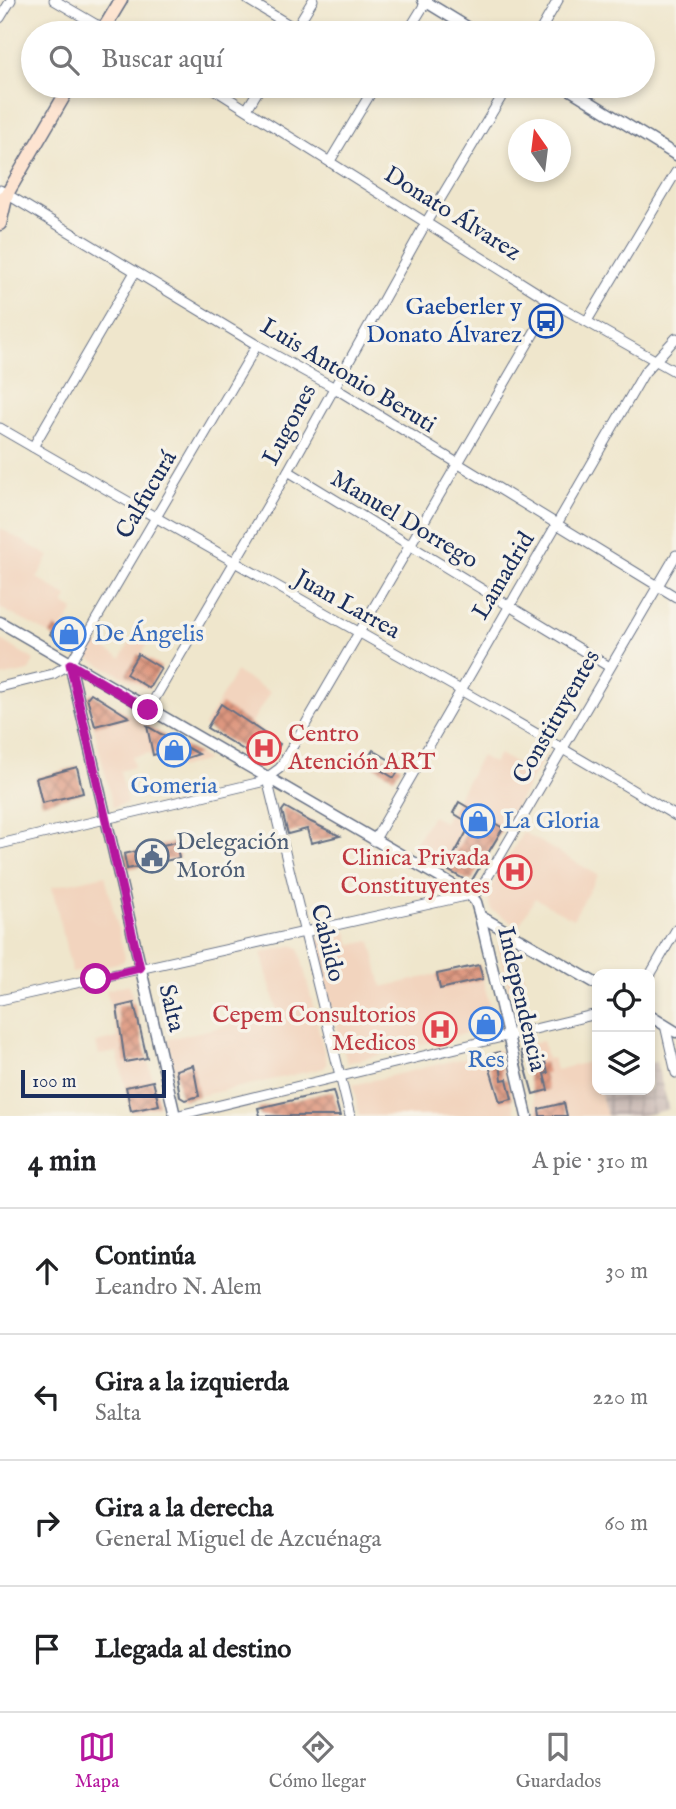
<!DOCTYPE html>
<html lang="es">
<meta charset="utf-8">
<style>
:root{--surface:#fff;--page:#f6f6f6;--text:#202124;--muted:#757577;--line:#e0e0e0;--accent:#b5179e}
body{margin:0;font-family:"IM FELL English",serif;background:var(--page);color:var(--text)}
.controls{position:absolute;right:21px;bottom:21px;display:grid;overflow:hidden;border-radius:14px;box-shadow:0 4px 10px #0003}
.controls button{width:63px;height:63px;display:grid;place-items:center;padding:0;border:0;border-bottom:2px solid var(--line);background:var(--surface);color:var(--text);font:35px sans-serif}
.compass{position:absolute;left:508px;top:119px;width:63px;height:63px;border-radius:50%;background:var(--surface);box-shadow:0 4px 10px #0003;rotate:346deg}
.scale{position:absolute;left:21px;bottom:18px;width:145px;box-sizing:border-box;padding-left:7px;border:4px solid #1b2f5e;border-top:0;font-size:19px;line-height:24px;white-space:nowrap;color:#1b2f5e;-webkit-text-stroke:5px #f7f3e8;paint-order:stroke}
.stop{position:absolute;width:21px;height:21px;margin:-16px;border:5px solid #b5179e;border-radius:50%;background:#fff}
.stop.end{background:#b5179e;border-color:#fff;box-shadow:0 2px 7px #0008}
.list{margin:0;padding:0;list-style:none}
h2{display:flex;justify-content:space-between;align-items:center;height:91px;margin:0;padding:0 28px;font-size:30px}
h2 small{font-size:23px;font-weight:400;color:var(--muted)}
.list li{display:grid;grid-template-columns:46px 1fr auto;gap:21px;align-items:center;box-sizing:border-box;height:126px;padding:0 28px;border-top:2px solid var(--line)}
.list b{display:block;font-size:26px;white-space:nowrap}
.list p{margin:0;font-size:23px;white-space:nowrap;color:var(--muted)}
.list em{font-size:23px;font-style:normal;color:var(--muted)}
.icon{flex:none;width:38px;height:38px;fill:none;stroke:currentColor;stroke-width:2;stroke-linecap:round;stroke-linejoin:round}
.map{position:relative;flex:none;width:676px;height:1116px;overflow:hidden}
.search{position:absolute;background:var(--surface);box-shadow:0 4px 10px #0003;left:21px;right:21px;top:21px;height:77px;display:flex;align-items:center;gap:18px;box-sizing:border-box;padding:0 24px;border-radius:38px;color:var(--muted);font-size:26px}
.sheet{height:595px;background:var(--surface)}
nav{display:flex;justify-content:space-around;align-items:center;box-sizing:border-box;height:98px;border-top:2px solid var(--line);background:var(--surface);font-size:19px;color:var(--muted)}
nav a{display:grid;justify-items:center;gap:4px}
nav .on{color:var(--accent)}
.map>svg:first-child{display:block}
.built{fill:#f2d4be}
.industrial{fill:url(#industrial-grid)}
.building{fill:url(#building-cross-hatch)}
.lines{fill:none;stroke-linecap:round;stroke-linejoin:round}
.minor-casing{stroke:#656f84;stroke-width:11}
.tertiary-casing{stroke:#656f84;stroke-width:13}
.secondary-casing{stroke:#656f84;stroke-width:15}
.minor{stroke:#fff;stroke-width:9}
.tertiary{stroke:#fff;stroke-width:10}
.secondary{stroke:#fde4d1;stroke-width:12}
.route{stroke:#b5179e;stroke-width:9}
.labels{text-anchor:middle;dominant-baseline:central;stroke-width:7;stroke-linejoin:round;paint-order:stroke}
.street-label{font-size:24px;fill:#1b2f5e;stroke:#f7f3e8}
.transit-label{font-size:24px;fill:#164399;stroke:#f7f3e8;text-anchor:end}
.shop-label{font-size:24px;fill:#366cbe;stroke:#f7f3e8;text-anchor:start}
.health-label{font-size:24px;fill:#be3a42;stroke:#f7f3e8;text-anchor:end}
.service-label{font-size:24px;fill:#4e5e75;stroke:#f7f3e8;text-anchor:start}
</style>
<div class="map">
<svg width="676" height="1116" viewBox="0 0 676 1116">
<defs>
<pattern id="industrial-grid" width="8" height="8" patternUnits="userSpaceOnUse" patternTransform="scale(1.75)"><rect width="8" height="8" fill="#cfc0ba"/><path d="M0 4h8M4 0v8" fill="none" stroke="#b1a5a2"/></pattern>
<pattern id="building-cross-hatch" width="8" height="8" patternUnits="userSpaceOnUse" patternTransform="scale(1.75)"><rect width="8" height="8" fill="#de977f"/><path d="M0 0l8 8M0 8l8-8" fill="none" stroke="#b37c6b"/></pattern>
</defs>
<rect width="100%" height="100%" fill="#f7f3e8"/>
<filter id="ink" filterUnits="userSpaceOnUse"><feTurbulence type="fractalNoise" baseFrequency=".0143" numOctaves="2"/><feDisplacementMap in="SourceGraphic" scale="14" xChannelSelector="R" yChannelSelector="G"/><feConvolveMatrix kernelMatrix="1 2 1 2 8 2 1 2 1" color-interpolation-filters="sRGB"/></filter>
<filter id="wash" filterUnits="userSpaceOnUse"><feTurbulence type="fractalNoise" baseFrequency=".00686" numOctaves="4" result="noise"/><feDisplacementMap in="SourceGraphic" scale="28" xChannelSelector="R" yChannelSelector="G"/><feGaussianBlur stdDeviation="1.57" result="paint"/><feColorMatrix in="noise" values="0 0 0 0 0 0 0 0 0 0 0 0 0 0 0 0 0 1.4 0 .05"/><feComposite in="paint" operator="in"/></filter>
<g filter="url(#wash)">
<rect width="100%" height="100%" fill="#efe6cc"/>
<!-- built -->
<g class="built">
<polygon points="0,528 49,556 37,578 68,597 64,604 74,610 62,629 75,636 70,645 0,608"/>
<polygon points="135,634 148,642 142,654 162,667 145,688 90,659 88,654 93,642 121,658"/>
<polygon points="0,639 34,660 29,671 0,677"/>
<polygon points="236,672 270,692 250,725 281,742 270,759 261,760 204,726"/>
<polygon points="92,692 207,760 179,768 177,761 165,763 163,755 151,758 150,753 132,757 134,767 120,771 127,803 113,807 87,699"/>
<polygon points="532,743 546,754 473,879 468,881 412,848 432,816 444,822 481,756 493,763 499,754 519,765"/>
<polygon points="523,832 598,875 573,919 535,898 519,926 491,910 487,894"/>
<polygon points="105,875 125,958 122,962 72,973 52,887"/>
<polygon points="347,932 351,945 371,941 382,987 479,965 495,1026 347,1063 315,945 317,938"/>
<polygon points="503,941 512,948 516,964 521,963 526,986 509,990 498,945"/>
<polygon points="293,945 299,948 327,1064 324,1068 181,1100 168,1039 278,1014 261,953"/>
<polygon points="129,984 159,1104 159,1107 132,1113 117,1052 99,1055 96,1043 118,1038 106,990"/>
<polygon points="543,1041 547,1059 553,1058 556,1070 593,1061 597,1090 600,1090 607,1116 538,1116 521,1050 526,1045"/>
<polygon points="497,1050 500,1052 516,1116 359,1116 353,1085"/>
</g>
<!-- industrial -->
<polygon class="industrial" points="656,1062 669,1109 642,1116 607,1116 600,1090 650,1090 650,1063"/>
<g id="blocks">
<!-- building -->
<g class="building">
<polygon points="68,624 78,629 75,633 78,635 74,642 63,646 50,634 55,627 63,633"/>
<polygon points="138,654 161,668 149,688 126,674"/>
<polygon points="91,693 129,717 95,726 87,698"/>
<polygon points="221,704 280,744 271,759 261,760 207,728"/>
<polygon points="147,726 161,734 199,754 181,760 180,757 172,759 171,754 166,755 165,752 153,755"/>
<polygon points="373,750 401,767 394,778 366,761"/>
<polygon points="77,767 83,793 42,803 36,778"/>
<polygon points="459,802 503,828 472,880 467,881 446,869 471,824 453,813"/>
<polygon points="285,807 311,822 340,836 311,843 307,829 288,834 282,811"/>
<polygon points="176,842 179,858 127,869 124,854"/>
<polygon points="479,965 483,979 440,989 437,974"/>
<polygon points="134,1003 147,1058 125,1062 117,1007"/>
<polygon points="532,1044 537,1064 545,1062 548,1073 544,1074 548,1090 533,1094 521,1051"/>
<polygon points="499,1052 502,1080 507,1079 512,1099 500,1102 486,1056"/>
<polygon points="193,1065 199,1096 185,1100 180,1097 176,1070"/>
<polygon points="153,1081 159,1105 131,1111 126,1087"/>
<polygon points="333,1091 340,1116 260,1116 258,1108"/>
<polygon points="564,1103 567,1116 540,1116 539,1109"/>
</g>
</g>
</g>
<g filter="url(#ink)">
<use href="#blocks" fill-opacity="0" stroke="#656f84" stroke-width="2"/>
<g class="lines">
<defs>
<g id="minor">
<polyline points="54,0 95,24 122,33"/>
<polyline points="248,0 296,29"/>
<polyline points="0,18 11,0"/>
<polyline points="294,31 313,0"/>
<polyline points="407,33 426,2"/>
<polyline points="539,33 558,0"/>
<polyline points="209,86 552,302 676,372"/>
<polyline points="247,109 261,86"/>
<polyline points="330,161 375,86"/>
<polyline points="0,190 257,345 333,387 676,597"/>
<polyline points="587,321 676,172"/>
<path d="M0,428C225,559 453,682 676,816"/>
<polyline points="33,447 135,272"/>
<polyline points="288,471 608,666"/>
<polyline points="0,687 53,674 70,664 257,345"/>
<polyline points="148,710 288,471 427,221 508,86"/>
<polyline points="267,779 350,1116"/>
<polyline points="374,841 644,373 676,338"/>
<polyline points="0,844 261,782 280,768 552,302"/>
<polyline points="650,975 676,930"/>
<polyline points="0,1000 470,895 480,890 676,555"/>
<polyline points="665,1025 676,1073"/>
<polyline points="175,1116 597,1014"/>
</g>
<g id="tertiary">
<polyline points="423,0 477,33"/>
<polyline points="564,86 676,155"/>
<polyline points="0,622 470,895 476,902 480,916 527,1116"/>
<polyline points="70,664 175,1116"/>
<polyline points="480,916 597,984"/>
<polyline points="650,1016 676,1032"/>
</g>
<g id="secondary">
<polyline points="101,33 121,0"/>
<polyline points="0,199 7,194 70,86"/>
<polyline points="0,224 7,194"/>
</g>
</defs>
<!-- minor casing -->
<use href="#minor" class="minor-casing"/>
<!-- tertiary casing -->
<use href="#tertiary" class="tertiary-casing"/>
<!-- secondary casing -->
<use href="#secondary" class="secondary-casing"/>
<!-- minor -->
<use href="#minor" class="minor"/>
<!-- tertiary -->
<use href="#tertiary" class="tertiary"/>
<!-- secondary -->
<use href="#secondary" class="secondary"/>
</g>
</g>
<g class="lines" filter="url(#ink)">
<!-- route -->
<polyline class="route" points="96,979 140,968 70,664 148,710"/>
</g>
<!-- icons -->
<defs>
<symbol id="bus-ring" viewBox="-11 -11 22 22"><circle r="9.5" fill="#f7f3e8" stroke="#1a4fb4" stroke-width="1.5"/><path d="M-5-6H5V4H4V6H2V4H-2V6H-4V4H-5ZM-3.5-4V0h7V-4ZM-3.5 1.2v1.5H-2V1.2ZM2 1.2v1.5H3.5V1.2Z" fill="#1a4fb4"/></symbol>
<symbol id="shop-ring" viewBox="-11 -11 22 22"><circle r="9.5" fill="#f7f3e8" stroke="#3f7fe0" stroke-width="1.5"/><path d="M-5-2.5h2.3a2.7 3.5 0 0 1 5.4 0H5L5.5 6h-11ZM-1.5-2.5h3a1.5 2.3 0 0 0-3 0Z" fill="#3f7fe0"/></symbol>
<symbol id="hospital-ring" viewBox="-11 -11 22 22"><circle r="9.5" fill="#f7f3e8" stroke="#e0444e" stroke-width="1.5"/><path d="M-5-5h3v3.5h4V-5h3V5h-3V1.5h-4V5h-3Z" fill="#e0444e"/></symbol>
<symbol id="civic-ring" viewBox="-11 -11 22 22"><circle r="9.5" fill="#f7f3e8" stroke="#5c6f8a" stroke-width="1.5"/><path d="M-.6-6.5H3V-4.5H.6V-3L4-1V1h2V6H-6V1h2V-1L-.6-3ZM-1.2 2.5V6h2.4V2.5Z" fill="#5c6f8a"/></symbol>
</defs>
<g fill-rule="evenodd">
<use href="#bus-ring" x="527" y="302" width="38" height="38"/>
<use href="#shop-ring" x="50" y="615" width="38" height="38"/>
<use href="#hospital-ring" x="245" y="729" width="38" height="38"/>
<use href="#shop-ring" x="155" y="731" width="38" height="38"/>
<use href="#shop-ring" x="459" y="802" width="38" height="38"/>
<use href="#civic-ring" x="133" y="837" width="38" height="38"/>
<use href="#hospital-ring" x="496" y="853" width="38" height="38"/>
<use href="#shop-ring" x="467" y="1005" width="38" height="38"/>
<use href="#hospital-ring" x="421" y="1010" width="38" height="38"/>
</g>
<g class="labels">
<!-- street labels -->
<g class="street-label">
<text transform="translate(452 214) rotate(32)">Donato Álvarez</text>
<text transform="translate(348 376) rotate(31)">Luis Antonio Beruti</text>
<text transform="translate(290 425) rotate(-62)">Lugones</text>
<text transform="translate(147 495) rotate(-60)">Calfucurá</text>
<text transform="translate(404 520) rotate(31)">Manuel Dorrego</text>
<text transform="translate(504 576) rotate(-59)">Lamadrid</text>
<text transform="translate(347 605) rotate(29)">Juan Larrea</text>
<text transform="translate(557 717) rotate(-60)">Constituyentes</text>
<text transform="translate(327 943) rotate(76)">Cabildo</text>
<text transform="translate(521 999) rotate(77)">Independencia</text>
<text transform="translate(171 1008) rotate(77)">Salta</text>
</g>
<!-- transit labels -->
<g class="transit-label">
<text x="522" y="307">Gaeberler y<tspan x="522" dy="28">Donato Álvarez</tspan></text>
</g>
<!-- shop labels -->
<g class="shop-label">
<text x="94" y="634">De Ángelis</text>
<text x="174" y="786" text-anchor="middle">Gomeria</text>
<text x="503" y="821">La Gloria</text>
<text x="486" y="1060" text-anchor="middle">Res</text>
</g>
<!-- health labels -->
<g class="health-label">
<text x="288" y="734" text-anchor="start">Centro<tspan x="288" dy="28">Atención ART</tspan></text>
<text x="490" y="858">Clinica Privada<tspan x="490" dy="28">Constituyentes</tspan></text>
<text x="416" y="1015">Cepem Consultorios<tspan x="416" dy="28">Medicos</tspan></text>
</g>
<!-- service labels -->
<g class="service-label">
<text x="176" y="842">Delegación<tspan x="176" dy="28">Morón</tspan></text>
</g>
</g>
</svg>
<div class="controls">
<button><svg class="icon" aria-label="locate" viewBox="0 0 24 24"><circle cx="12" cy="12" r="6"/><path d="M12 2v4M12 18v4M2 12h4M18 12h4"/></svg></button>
<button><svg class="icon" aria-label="layers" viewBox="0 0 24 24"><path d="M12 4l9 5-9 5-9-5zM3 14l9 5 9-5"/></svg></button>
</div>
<svg class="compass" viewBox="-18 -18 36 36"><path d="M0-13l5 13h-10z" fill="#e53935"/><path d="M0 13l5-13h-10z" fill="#757577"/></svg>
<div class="scale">100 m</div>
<div class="stop" style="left:96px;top:979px"></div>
<div class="stop end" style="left:148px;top:710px"></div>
<div class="search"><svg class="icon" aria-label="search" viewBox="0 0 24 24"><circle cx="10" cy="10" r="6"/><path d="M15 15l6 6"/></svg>Buscar aquí</div>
</div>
<section class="sheet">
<h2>4 min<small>A pie · 310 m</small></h2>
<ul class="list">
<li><svg class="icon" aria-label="ahead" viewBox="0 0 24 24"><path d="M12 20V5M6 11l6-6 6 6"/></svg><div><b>Continúa</b><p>Leandro N. Alem</p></div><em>30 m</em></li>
<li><svg class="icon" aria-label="left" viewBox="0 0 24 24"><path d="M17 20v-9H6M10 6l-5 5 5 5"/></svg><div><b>Gira a la izquierda</b><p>Salta</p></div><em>220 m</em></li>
<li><svg class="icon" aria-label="right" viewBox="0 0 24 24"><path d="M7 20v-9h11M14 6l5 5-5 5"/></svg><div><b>Gira a la derecha</b><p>General Miguel de Azcuénaga</p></div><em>60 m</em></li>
<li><svg class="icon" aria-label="arrive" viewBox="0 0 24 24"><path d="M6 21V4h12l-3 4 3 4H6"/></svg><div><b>Llegada al destino</b></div></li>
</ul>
</section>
<nav>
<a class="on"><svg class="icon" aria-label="map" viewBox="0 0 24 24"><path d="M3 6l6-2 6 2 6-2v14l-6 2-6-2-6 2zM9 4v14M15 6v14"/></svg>Mapa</a>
<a><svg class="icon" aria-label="directions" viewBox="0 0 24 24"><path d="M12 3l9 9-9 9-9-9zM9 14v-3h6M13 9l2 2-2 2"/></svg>Cómo llegar</a>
<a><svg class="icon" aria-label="saved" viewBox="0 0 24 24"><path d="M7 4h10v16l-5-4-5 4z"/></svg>Guardados</a>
</nav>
